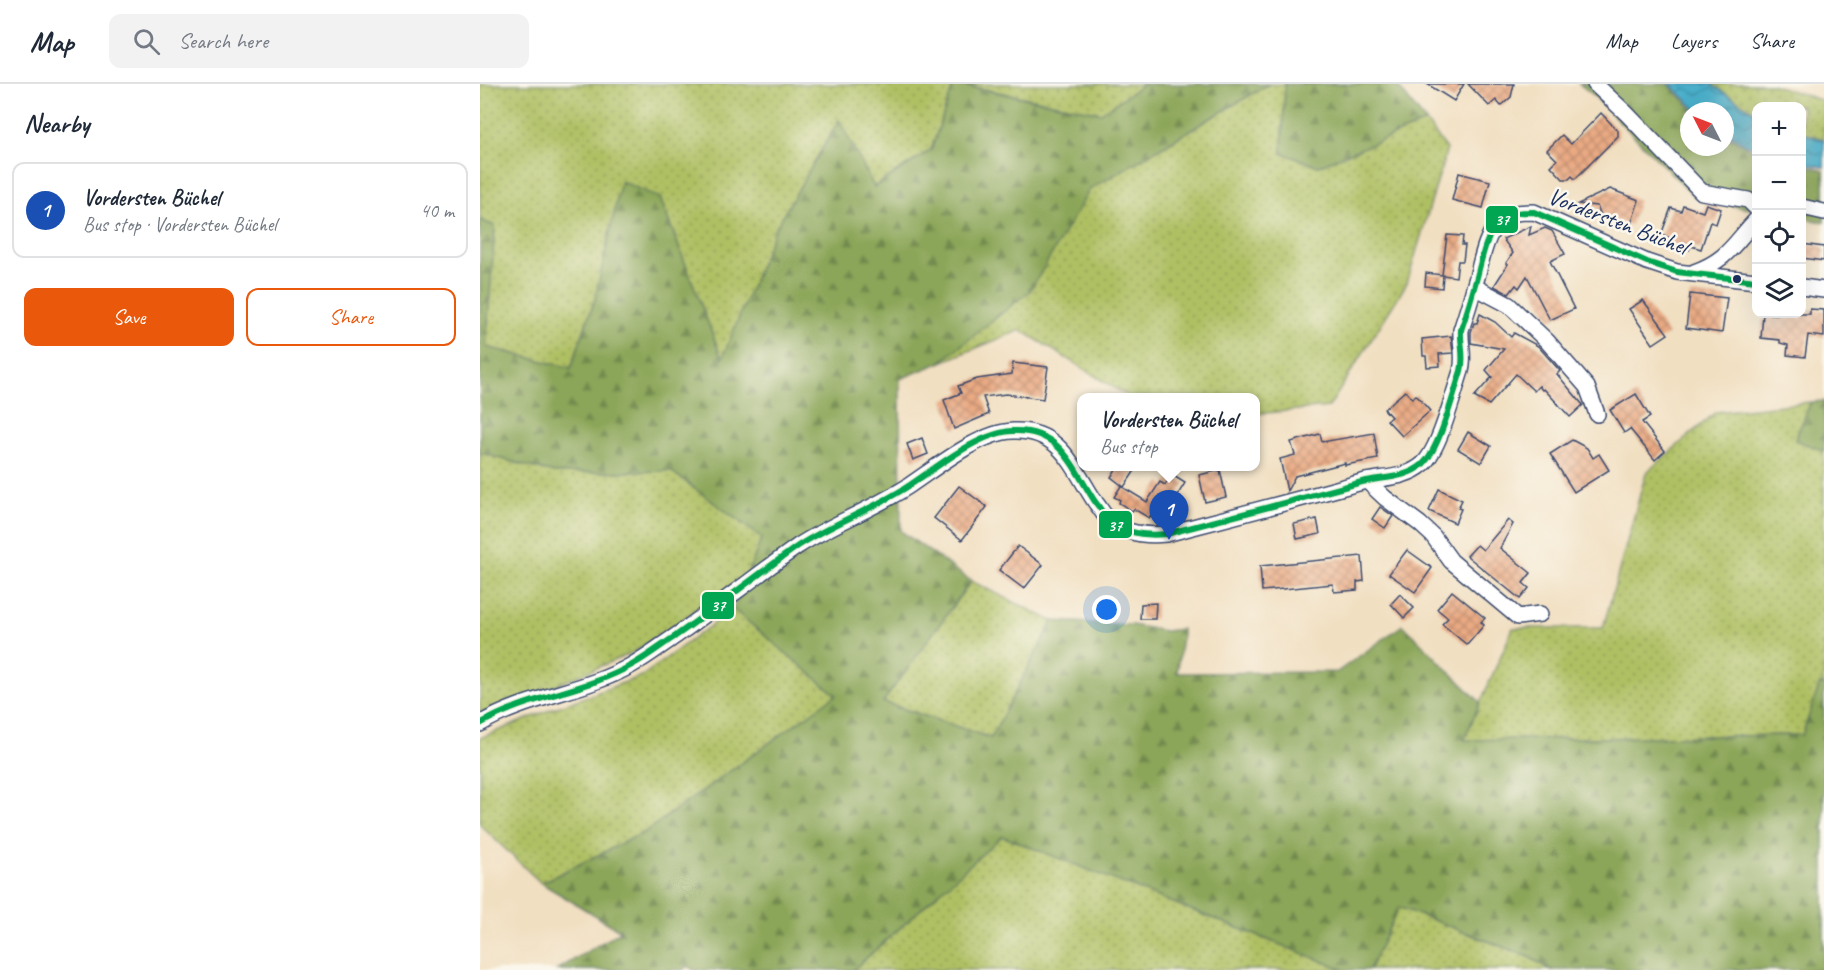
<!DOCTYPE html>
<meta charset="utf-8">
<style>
:root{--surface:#fff;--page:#f2f2f3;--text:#1f2937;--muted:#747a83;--line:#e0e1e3;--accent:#ea580c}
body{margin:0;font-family:Caveat,sans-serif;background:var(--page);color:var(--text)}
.controls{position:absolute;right:18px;top:18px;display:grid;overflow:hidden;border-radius:12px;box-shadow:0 6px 24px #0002}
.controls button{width:54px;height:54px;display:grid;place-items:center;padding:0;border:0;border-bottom:2px solid var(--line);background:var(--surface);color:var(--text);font:30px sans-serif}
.compass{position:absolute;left:1200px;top:18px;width:54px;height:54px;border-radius:50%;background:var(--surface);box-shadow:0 6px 24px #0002;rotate:312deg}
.you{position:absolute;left:627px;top:526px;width:21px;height:21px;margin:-15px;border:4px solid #fff;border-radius:50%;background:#1a73e8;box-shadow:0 0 0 9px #1a73e833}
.badge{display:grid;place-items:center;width:39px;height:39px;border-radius:50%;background:var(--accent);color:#fff;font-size:20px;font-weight:700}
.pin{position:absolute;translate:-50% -50px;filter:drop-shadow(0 2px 3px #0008)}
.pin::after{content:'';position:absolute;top:32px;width:21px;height:18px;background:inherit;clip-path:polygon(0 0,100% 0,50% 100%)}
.popup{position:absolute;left:597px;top:309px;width:183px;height:78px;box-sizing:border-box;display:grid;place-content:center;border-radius:12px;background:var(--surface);filter:drop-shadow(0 2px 4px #0005);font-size:20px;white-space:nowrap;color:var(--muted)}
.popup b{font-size:22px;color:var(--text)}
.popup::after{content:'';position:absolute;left:50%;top:100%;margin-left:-12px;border:12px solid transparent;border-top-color:var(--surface)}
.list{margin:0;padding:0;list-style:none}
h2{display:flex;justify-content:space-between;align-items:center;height:78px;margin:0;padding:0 24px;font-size:26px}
h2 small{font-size:20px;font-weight:400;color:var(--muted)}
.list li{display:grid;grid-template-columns:39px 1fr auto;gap:18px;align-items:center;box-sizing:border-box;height:96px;margin:0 12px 12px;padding:0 12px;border:2px solid var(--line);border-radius:12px}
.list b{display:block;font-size:22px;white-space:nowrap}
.list p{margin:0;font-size:20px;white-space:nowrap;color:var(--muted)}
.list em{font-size:20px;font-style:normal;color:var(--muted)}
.actions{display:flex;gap:12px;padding:18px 24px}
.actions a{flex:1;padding:14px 0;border:2px solid var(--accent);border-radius:12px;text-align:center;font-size:21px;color:var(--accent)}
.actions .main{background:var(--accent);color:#fff}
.icon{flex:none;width:33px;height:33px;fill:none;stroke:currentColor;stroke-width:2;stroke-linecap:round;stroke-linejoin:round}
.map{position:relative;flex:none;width:1344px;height:886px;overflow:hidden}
header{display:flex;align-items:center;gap:36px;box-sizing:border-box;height:84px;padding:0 30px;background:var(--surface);border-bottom:2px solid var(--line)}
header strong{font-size:28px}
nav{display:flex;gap:33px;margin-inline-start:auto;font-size:21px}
.search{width:420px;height:54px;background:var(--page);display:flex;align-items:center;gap:15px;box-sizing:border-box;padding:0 21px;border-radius:12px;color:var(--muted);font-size:22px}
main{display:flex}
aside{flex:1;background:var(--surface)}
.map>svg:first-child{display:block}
.grass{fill:url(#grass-dots);stroke:#657860;stroke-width:1.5}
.forest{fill:url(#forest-firs);stroke:#536a5c;stroke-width:1.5}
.water{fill:url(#water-waves);stroke:#326f94;stroke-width:1.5}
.building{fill:url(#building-cross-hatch)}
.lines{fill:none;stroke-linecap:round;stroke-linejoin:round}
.minor-casing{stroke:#3b496d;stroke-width:18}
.minor{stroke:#fff;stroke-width:15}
.bus-1-casing{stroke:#fbf7ec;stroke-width:10}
.bus-1{stroke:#00a651;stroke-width:6}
.bus-dot{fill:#1b2f5e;stroke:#fbf7ec;stroke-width:2}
.labels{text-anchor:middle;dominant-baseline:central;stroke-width:5;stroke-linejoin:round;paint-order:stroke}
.street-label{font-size:24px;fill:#1b2f5e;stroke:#fbf7ec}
.line-badge{stroke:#fbf7ec;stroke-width:2}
.badge-label{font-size:16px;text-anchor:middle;font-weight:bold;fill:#fff}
</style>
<header>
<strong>Map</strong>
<div class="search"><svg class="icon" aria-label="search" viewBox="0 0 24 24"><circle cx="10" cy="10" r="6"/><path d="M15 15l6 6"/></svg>Search here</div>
<nav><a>Map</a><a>Layers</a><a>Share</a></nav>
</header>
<main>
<aside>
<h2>Nearby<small></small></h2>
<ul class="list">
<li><span class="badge" style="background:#1a4fb4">1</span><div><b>Vordersten Büchel</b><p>Bus stop · Vordersten Büchel</p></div><em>40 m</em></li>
</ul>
<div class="actions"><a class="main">Save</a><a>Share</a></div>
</aside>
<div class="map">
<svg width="1344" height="886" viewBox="0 0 1344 886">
<defs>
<pattern id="grass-dots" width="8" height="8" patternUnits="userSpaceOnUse" patternTransform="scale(1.5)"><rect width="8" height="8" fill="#afc063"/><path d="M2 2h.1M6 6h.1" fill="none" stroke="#8e9c55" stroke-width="1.8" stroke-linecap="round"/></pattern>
<pattern id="forest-firs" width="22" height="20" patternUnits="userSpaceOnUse" patternTransform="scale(1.5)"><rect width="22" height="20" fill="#8ba659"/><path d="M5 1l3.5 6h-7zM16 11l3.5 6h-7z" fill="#71884d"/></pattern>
<pattern id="water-waves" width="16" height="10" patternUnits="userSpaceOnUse" patternTransform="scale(1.5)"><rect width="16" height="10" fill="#4aafca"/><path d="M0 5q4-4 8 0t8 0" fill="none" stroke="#3d8fa7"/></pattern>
<pattern id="building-cross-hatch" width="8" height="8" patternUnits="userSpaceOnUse" patternTransform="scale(1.5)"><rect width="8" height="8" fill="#eaaa83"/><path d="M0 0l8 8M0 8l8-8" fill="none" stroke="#bd8b6e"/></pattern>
</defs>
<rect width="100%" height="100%" fill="#fbf7ec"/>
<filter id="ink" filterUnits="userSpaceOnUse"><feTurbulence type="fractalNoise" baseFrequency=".0167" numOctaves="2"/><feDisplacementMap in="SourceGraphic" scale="12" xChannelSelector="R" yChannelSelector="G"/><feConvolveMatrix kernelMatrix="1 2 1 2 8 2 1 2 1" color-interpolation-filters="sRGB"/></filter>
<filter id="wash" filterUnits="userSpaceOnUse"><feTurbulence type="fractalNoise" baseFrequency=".008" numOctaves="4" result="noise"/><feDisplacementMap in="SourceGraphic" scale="24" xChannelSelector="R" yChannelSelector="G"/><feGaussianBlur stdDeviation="1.35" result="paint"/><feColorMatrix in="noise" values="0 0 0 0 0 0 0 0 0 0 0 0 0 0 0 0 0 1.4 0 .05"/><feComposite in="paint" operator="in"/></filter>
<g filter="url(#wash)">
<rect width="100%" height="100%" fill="#f1dfc1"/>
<!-- grass -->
<g class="grass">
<polygon points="0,0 474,0 451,66 394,103 359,37 295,145 242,276 180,114 115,215 91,284 6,263 15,142 0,136"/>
<polygon points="480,0 664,0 621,29"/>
<polygon points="789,0 805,0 802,69 838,82 946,38 967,65 927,199 849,323 776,330 776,314 649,313 541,246 459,279 550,206 610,105"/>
<polygon points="1231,0 1291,0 1344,17 1344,55 1322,49 1322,22 1276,22 1276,29"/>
<polygon points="1331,318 1315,355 1344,367 1344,601 1340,600 1323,651 984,656 1033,544 1123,544 1166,389 1236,328"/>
<polygon points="0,370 4,370 74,389 191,387 282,454 266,494 152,569 79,600 0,630"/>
<polygon points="491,497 573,537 511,654 403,618"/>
<polygon points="253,525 357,611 165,748 61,799 0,741 0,654 72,625 162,592"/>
<polygon points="522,752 865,886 373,886"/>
<polygon points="919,823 1047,872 1072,886 889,886"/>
</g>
<!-- forest -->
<g class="forest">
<polygon points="474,0 621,29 664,0 789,0 610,105 550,207 459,279 420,295 421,447 491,497 403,618 511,654 573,537 652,541 685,547 702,545 702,553 697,589 857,588 923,541 1000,618 984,656 1322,651 1340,600 1344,601 1344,886 1072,886 1047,872 919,823 889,886 865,886 522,752 373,886 214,886 207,882 203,886 77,886 141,847 61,799 165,748 356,611 253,525 282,454 191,387 74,389 4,370 0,370 0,136 15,142 6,263 91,284 115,215 141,97 180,114 242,275 295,145 359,36 394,103 451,66"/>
<polygon points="805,0 916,0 946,38 838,82 802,69"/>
<polygon points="1099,0 1188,0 1215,27 1209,27 1209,63 1245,63 1245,50 1276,68 1276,126 1217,115 1111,9"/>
<polygon points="1322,81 1344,86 1344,138 1322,134"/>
<polygon points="1344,317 1344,367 1315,356 1331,318"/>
</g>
<!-- water -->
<g class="water">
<polygon points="1190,0 1230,0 1276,29 1276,64 1264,59 1245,47 1245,27 1218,27"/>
<polygon points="1322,49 1344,56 1344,83 1322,79"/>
</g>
<g id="blocks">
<!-- building -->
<g class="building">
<polygon points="947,0 984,0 974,17"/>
<polygon points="988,0 1034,0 1031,13 1021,22 1016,16 1009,22"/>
<polygon points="1121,29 1138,47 1138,52 1095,95 1092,92 1089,95 1083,95 1071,82 1077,76 1067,66 1082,51 1091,60"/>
<polygon points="979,89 1010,97 1003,124 972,116"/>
<polygon points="1130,105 1159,116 1151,141 1121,131 1117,122 1098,120"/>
<polygon points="1226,120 1241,125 1236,140 1230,138 1221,165 1211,162 1209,166 1189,159 1191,154 1181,151 1191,124 1201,127 1203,121 1223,128"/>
<polygon points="1051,142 1049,151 1065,144 1072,147 1085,170 1070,177 1094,225 1070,236 1047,192 1039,204 1036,201 1029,210 1014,202 1028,180 1026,179 1033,169 1023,155"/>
<polygon points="967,151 983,152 982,161 985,161 983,177 978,177 976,193 963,191 962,204 945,202 946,189 962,191"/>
<polygon points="1322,160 1344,163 1344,177 1322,174"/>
<polygon points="1210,210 1247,214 1242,249 1206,244"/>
<polygon points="1163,216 1188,250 1173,260 1149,225"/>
<polygon points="1330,225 1344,226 1344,253 1328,251 1325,273 1307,271 1308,261 1300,259 1300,256 1281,254 1283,230 1330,230"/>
<polygon points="1000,230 1015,238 1031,253 1034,249 1058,262 1080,287 1077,290 1103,321 1090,333 1064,305 1062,306 1059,302 1054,307 1036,290 1009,321 994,313 1012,293 1006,286 1024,265 991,259 991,248 994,239 997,239"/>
<polygon points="971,252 973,269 959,270 960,282 947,283 946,272 943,272 942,255"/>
<polygon points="533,279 568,283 563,315 526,310 503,313 509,330 474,345 464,316 481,309 478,302 497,295 532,290"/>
<polygon points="925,307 932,314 936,311 950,327 922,352 907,336 911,333 904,325"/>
<polygon points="1156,310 1170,333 1162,338 1185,367 1175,376 1150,345 1144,349 1130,326"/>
<polygon points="988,348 1011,362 1001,379 978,365"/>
<polygon points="894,349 898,375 865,381 865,379 815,392 807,407 800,375 815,371 811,358 840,350 842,358"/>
<polygon points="442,354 448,370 433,376 427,360"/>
<polygon points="1092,356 1107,364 1113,374 1119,370 1129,386 1094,408 1070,370"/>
<polygon points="638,382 658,382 644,403 631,393"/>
<polygon points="740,386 746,413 725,418 719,391"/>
<polygon points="692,391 705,399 686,430 682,427 678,435 671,431 669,434 654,425 652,427 639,419 640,416 634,413 641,402 667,418 680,398 685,401"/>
<polygon points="479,402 507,423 482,456 454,434"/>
<polygon points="959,405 982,416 978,424 981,425 975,439 949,427"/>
<polygon points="900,423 913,432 905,444 892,435"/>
<polygon points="837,435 840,450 817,455 814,440"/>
<polygon points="1028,436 1033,440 1020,464 1051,489 1043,499 1049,504 1040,515 987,472 997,461 1003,466"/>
<polygon points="538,462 563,481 544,505 519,486"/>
<polygon points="927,466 952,484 935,508 909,490"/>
<polygon points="882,472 884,497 877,498 877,506 854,508 853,500 782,507 780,482"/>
<polygon points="972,507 1005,534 1001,538 1004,541 987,561 962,540 968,534 957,525"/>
<polygon points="920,510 934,524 924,534 911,520"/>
<polygon points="676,519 675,535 660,535 661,520"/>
</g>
</g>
</g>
<g filter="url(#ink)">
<use href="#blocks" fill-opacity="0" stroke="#3b496d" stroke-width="1.5"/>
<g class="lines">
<defs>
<g id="minor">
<polyline points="1115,0 1147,30 1222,108 1268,116 1276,124"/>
<polyline points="1322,123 1344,128"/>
<path d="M1214,188C1248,176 1254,159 1276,136"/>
<polyline points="995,203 1029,221 1067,257 1107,303 1117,330"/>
<polyline points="1322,203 1344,206"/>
<polyline points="887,397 905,414 940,440 953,452 971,477 1038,533 1060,530"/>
<path d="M0,640C47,612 105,608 152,581C168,572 182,561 197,551C238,522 277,491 318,462C353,439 394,425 430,401C457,383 500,348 533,347C582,345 593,385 616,419C621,425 624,432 630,437C646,450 666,452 686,450C751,433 817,416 882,398C902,393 926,395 943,380C960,364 973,311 981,287C985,273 980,260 981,246C986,231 991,215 995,200C1001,181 1004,153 1019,138C1029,128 1041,128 1054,128L1167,178L1197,188L1276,197"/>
</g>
</defs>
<!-- minor casing -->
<use href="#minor" class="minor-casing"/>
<!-- minor -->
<use href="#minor" class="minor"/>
<defs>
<path id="bus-1" d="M0,640C47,612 105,608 152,581C168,572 182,561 197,551C238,522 277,491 318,462C353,439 394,425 430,401C457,383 500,348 533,347C582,345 593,385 616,419C621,425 624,432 630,437C646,450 666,452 686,450C751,433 817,416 882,398C902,393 926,395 943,380C960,364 973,311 981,287C985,273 980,260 981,246C986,231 991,215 995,200C1001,181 1004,153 1019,138C1029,128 1041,128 1054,128L1167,178L1197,188L1276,197"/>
</defs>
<!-- bus-1 casing -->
<use href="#bus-1" class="bus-1-casing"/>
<!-- bus-1 -->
<use href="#bus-1" class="bus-1"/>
</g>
</g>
<!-- markers -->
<circle class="bus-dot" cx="1257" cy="195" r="5"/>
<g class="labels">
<!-- street labels -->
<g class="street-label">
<text transform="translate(1138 137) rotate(21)">Vordersten Büchel</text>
</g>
</g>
<g class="line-badge">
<rect x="1005" y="121" width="34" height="29" rx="6" fill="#00a651"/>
<rect x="618" y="426" width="35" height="29" rx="6" fill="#00a651"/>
<rect x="221" y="507" width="34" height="29" rx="6" fill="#00a651"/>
</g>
<g class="badge-label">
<text x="1022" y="141">37</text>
<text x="635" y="447">37</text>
<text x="238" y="527">37</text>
</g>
</svg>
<div class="controls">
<button>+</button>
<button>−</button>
<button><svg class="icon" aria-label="locate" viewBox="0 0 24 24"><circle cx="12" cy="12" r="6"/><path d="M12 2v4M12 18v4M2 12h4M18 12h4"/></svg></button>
<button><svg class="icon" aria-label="layers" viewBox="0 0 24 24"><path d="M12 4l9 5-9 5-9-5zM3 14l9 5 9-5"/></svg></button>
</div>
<svg class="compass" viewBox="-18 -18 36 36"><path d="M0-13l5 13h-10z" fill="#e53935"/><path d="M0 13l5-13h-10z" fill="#747a83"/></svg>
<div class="you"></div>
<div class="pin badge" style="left:689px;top:456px;background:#1a4fb4">1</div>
<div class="popup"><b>Vordersten Büchel</b>Bus stop</div>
</div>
</main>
